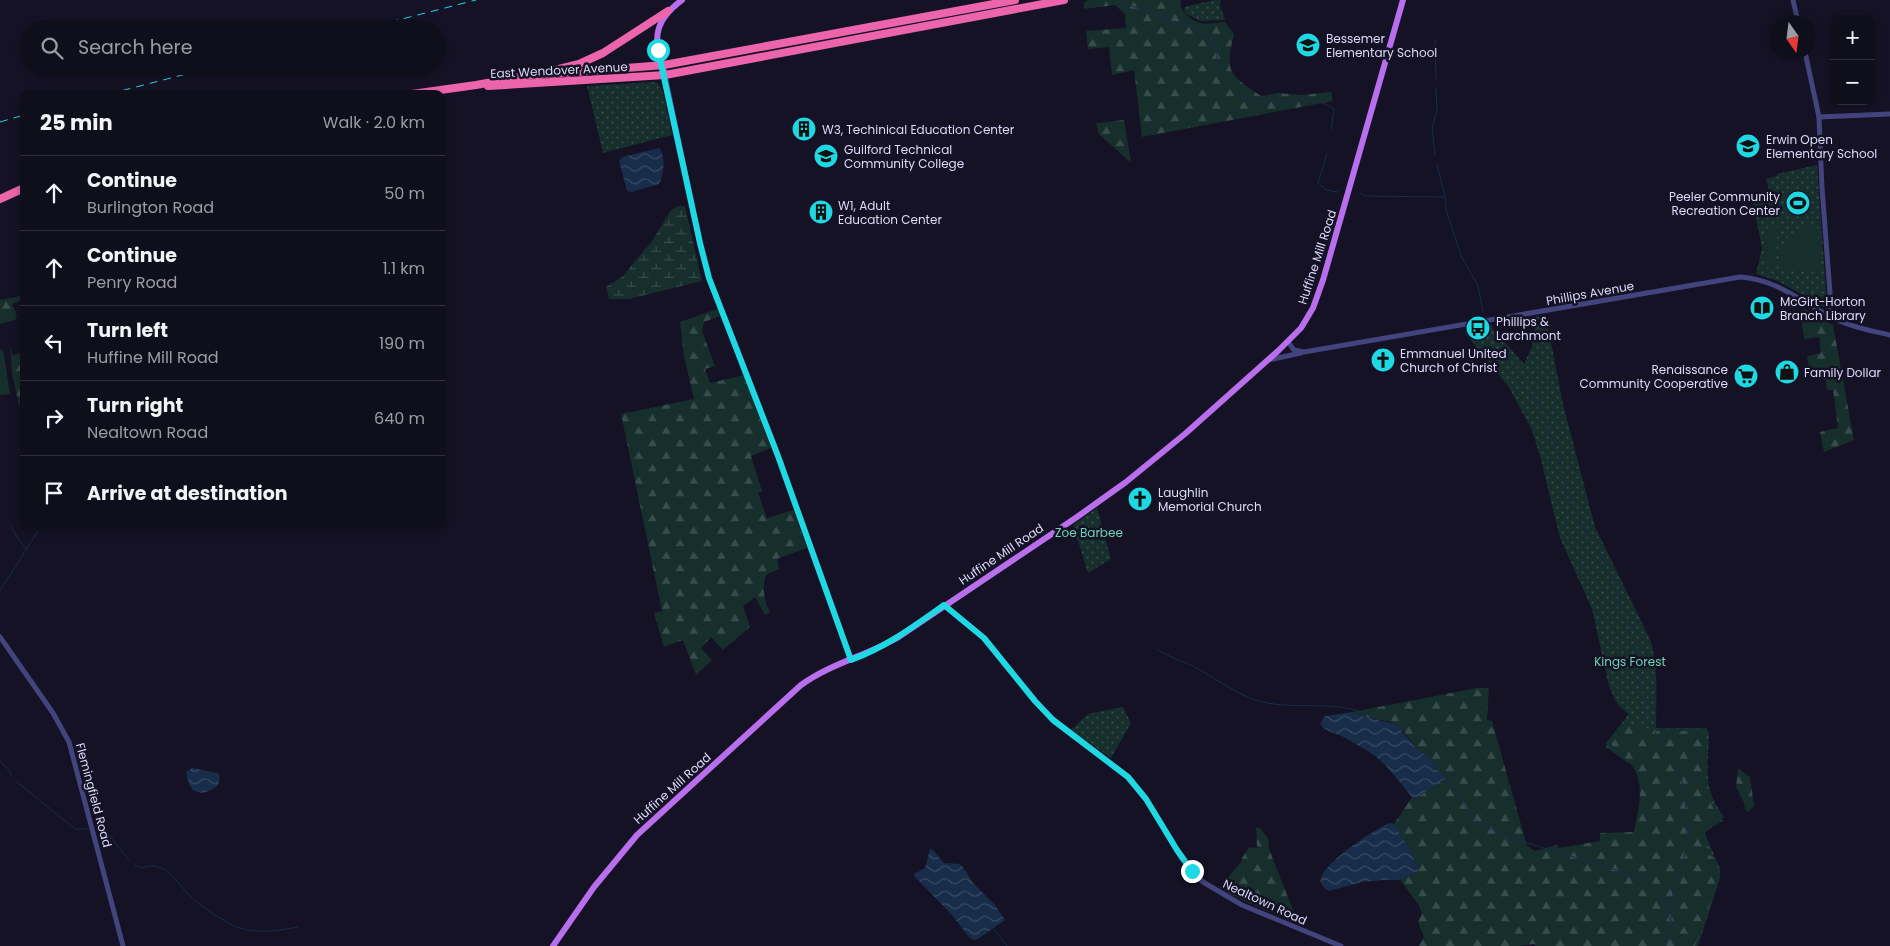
<!DOCTYPE html>
<meta charset="utf-8">
<style>
:root{--surface:#0f0e1b;--page:#181724;--text:#f1f3f6;--muted:#9b9ca3;--line:#2f2e3a}
body{margin:0;font-family:Poppins,sans-serif;background:var(--page);color:var(--text)}
.controls{position:absolute;right:15px;top:15px;display:grid;overflow:hidden;border-radius:10px;box-shadow:0 2px 8px #0003}
.controls button{width:45px;height:45px;display:grid;place-items:center;padding:0;border:0;border-bottom:1px solid var(--line);background:var(--surface);color:var(--text);font:25px sans-serif}
.compass{position:absolute;left:1770px;top:15px;width:45px;height:45px;border-radius:50%;background:var(--surface);box-shadow:0 2px 8px #0003;rotate:166deg}
.stop{position:absolute;width:15px;height:15px;margin:-11px;border:4px solid #1ed8e3;border-radius:50%;background:#fff}
.stop.end{background:#1ed8e3;border-color:#fff;box-shadow:0 1px 5px #0008}
.list{margin:0;padding:0;list-style:none}
h2{display:flex;justify-content:space-between;align-items:center;height:65px;margin:0;padding:0 20px;font-size:21px}
h2 small{font-size:16px;font-weight:400;color:var(--muted)}
.list li{display:grid;grid-template-columns:32px 1fr auto;gap:15px;align-items:center;box-sizing:border-box;height:75px;padding:0 20px;border-top:1px solid var(--line)}
.list b{display:block;font-size:19px;white-space:nowrap}
.list p{margin:0;font-size:16px;white-space:nowrap;color:var(--muted)}
.list em{font-size:16px;font-style:normal;color:var(--muted)}
.icon{flex:none;width:28px;height:28px;fill:none;stroke:currentColor;stroke-width:2;stroke-linecap:round;stroke-linejoin:round}
.map{position:relative;flex:none;width:1890px;height:946px;overflow:hidden}
.search{position:absolute;background:var(--surface);box-shadow:0 2px 8px #0003;left:20px;top:20px;width:425px;height:55px;display:flex;align-items:center;gap:12px;box-sizing:border-box;padding:0 18px;border-radius:28px;color:var(--muted);font-size:19px}
.panel{position:absolute;background:var(--surface);box-shadow:0 2px 8px #0003;left:20px;top:90px;width:425px;height:440px;border-radius:10px}
.map>svg:first-child{display:block}
.grass{fill:url(#grass-dots)}
.forest{fill:url(#forest-firs)}
.wetland{fill:url(#wetland-marsh)}
.garden{fill:#162e2c}
.water{fill:url(#water-waves)}
.lines{fill:none;stroke-linecap:round;stroke-linejoin:round}
.stream{stroke:#172d4a;stroke-width:1}
.minor{stroke:#43437d;stroke-width:5}
.major{stroke:#b86eed;stroke-width:6}
.highway{stroke:#ec64ab;stroke-width:8}
.rail{stroke:#1ed8e3;stroke-width:1;stroke-dasharray:8 6;stroke-linecap:butt}
.route{stroke:#1ed8e3;stroke-width:6}
.labels{text-anchor:middle;dominant-baseline:central;stroke-width:5;stroke-linejoin:round;paint-order:stroke}
.poi-label{font-size:12px;fill:#dcdafa;stroke:#141224;text-anchor:start}
.street-label{font-size:12px;fill:#dcdafa;stroke:#141224}
.park-label{font-size:12px;fill:#6ed2b4;stroke:#141224}
</style>
<div class="map">
<svg width="1890" height="946" viewBox="0 0 1890 946">
<defs>
<pattern id="grass-dots" width="8" height="8" patternUnits="userSpaceOnUse" patternTransform="scale(1.25)"><rect width="8" height="8" fill="#162e2c"/><path d="M2 2h.1M6 6h.1" fill="none" stroke="#374c4c" stroke-width="1.8" stroke-linecap="round"/></pattern>
<pattern id="forest-firs" width="22" height="20" patternUnits="userSpaceOnUse" patternTransform="scale(1.25)"><rect width="22" height="20" fill="#162e2c"/><path d="M5 1l3.5 6h-7zM16 11l3.5 6h-7z" fill="#374c4c"/></pattern>
<pattern id="wetland-marsh" width="20" height="14" patternUnits="userSpaceOnUse" patternTransform="scale(1.25)"><rect width="20" height="14" fill="#162e2c"/><path d="M1 5h8M5 5V1M11 12h8M15 12V8" fill="none" stroke="#374c4c"/></pattern>
<pattern id="water-waves" width="16" height="10" patternUnits="userSpaceOnUse" patternTransform="scale(1.25)"><rect width="16" height="10" fill="#172d4a"/><path d="M0 5q4-4 8 0t8 0" fill="none" stroke="#384b65"/></pattern>
</defs>
<rect width="100%" height="100%" fill="#141224"/>
<!-- grass -->
<g class="grass">
<polygon points="1214,0 1221,0 1220,5 1225,20 1200,21 1185,13 1184,7"/>
<polygon points="655,82 659,84 664,96 672,135 603,153 587,86"/>
<polygon points="1817,165 1827,304 1825,308 1778,281 1756,274 1762,248 1753,203 1771,198 1766,179 1777,176 1777,174"/>
<path d="M1543,316L1546,317L1563,404L1595,527L1650,639C1659,668 1656,698 1656,728H1706L1709,733C1708,769 1702,787 1724,817L1704,832L1720,868V878L1698,946H1665L1669,757L1628,763L1606,747V743L1629,714L1619,706L1615,700L1609,686L1592,609L1560,538L1541,460L1532,430L1508,386L1466,334L1465,330L1467,329L1492,325L1493,329L1524,364L1532,347L1536,317Z"/>
<polygon points="1097,508 1111,559 1088,573 1073,525"/>
<polygon points="1123,707 1131,723 1111,758 1071,730 1088,714"/>
</g>
<!-- forest -->
<g class="forest">
<path d="M1088,0H1181C1178,11 1190,19 1200,23C1207,25 1218,22 1225,22L1234,34C1224,74 1230,74 1261,96L1278,93L1302,95L1331,92L1333,101L1142,137L1134,70L1112,75L1109,47L1088,49L1086,31L1126,28L1125,14L1115,5L1084,9V3Z"/>
<polygon points="1124,120 1131,163 1099,134 1096,123"/>
<polygon points="22,296 24,297 23,300 12,304 17,315 15,320 0,324 0,300"/>
<path d="M717,309L720,316L704,322L702,331L715,366L705,369L710,383L744,375L771,448L751,456L762,491L758,493L767,518L793,510L807,548L777,559L779,569L766,575C762,587 764,601 770,612L765,615L755,597L743,606L750,627L723,650L711,637L701,648L712,660L696,675L683,640L664,647L654,613L662,611L621,414L694,399L684,356L680,322Z"/>
<polygon points="1805,309 1833,325 1854,440 1824,452 1820,432 1838,428 1833,390 1827,390 1825,376 1811,378 1807,356 1821,353 1819,337 1804,339 1800,313"/>
<polygon points="9,345 13,355 24,353 24,406 19,405 12,373 11,354"/>
<path d="M1477,688H1489L1487,720L1492,721L1527,846L1535,851L1557,845L1558,848L1600,841V833L1634,832C1638,809 1647,782 1629,762C1624,756 1617,751 1612,745C1612,737 1620,729 1626,723L1657,731H1702L1705,732C1712,767 1694,789 1723,821C1704,832 1701,830 1707,854L1713,857L1719,871V879L1695,946H1537L1534,944L1519,946H1419L1424,937L1418,922L1422,913L1418,904L1400,880L1419,871L1410,849L1394,824L1412,797L1416,798L1447,777L1436,769L1429,757L1418,750L1404,732L1391,722L1364,717L1352,712Z"/>
<polygon points="1738,768 1750,777 1754,806 1748,812 1745,809 1744,803 1736,787"/>
<polygon points="1256,827 1260,828 1268,838 1269,849 1299,925 1242,900 1219,888 1242,861 1242,858 1249,847 1257,848"/>
</g>
<!-- wetland -->
<polygon class="wetland" points="678,206 685,206 702,281 629,299 609,299 606,287 623,276 652,241 671,210"/>
<!-- garden -->
<g class="garden">
<path d="M1817,224L1820,269L1818,272L1779,270C1782,241 1785,230 1817,224Z"/>
<polygon points="1768,226 1778,227 1773,268 1764,267"/>
<polygon points="3,349 10,394 0,395 0,350"/>
</g>
<!-- water -->
<g class="water">
<path d="M659,148C666,156 664,175 659,184L632,192L627,191L619,161L622,157Z"/>
<path d="M1352,712L1364,717L1396,724L1418,750L1429,757L1436,769L1447,777L1416,798L1412,797C1400,783 1389,767 1375,756C1366,749 1355,744 1345,738C1337,732 1324,733 1320,723L1325,716Z"/>
<path d="M192,768L218,773L220,777L218,785C210,791 203,796 193,790L189,784L186,772Z"/>
<path d="M1389,823L1394,824L1410,849L1419,871L1400,880H1383L1362,882L1329,891C1326,889 1322,887 1321,883C1316,867 1375,829 1389,823Z"/>
<polygon points="930,849 932,849 944,863 960,864 963,867 973,883 995,905 1005,920 978,939 973,940 969,937 952,915 914,876 914,874 925,868"/>
</g>
<g class="lines">
<!-- stream -->
<g class="stream">
<path d="M1124,3L1210,35C1219,50 1216,71 1227,86C1254,118 1306,87 1334,109L1331,130"/>
<polyline points="1435,40 1436,79"/>
<polyline points="1327,154 1318,183 1326,190 1338,192"/>
<polyline points="1435,155 1432,128 1437,111 1436,88"/>
<polyline points="1437,164 1445,197 1446,209 1461,256 1478,286 1483,312"/>
<polyline points="1360,193 1365,196 1444,197"/>
<polyline points="1486,329 1528,381 1544,415 1547,426 1562,465 1562,476 1565,486 1590,542 1600,556 1618,591 1620,605 1637,646 1641,685 1648,717"/>
<polyline points="11,527 25,549"/>
<polyline points="0,591 41,526"/>
<path d="M1157,649C1168,657 1183,661 1195,667C1219,680 1240,698 1267,703C1306,710 1342,698 1379,720"/>
<polyline points="1655,732 1681,777 1685,794 1687,840 1684,857 1673,889 1671,921"/>
<polyline points="1419,751 1433,759 1438,770"/>
<polyline points="0,761 9,770 12,776"/>
<path d="M1446,779L1472,816L1479,823L1508,837L1636,876C1659,889 1665,898 1671,924"/>
<polyline points="17,782 75,829 89,829"/>
<polyline points="97,828 104,829 129,860"/>
<path d="M134,865L143,868C149,865 154,865 161,868C173,872 182,889 191,897C202,907 227,924 240,928C257,934 281,930 298,927"/>
<polyline points="994,929 1007,946"/>
<polyline points="1666,946 1671,925"/>
</g>
<!-- minor -->
<g class="minor">
<polyline points="1793,0 1798,22"/>
<polyline points="1805,52 1819,117 1822,188 1831,306 1829,316"/>
<polyline points="665,75 700,243 709,278 778,456 851,660"/>
<polyline points="1819,117 1890,114"/>
<path d="M1288,342L1294,350L1304,352L1740,277C1781,280 1802,304 1838,320C1854,328 1873,331 1890,335"/>
<polyline points="1268,360 1301,353"/>
<polyline points="944,605 984,638 1035,701 1053,719 1128,777 1146,799 1182,859 1203,882 1242,905 1341,946"/>
<polyline points="0,637 53,713 69,742 123,946"/>
</g>
<!-- major -->
<g class="major">
<path d="M665,75C653,41 652,22 682,0"/>
<path d="M553,946L594,887L637,835L801,685C830,664 865,656 897,638L1077,517L1126,482L1186,433L1278,351L1301,328L1313,308L1323,280L1403,0"/>
</g>
<!-- highway -->
<g class="highway">
<polyline points="555,70 579,64 603,53 668,11"/>
<polyline points="488,86 665,75 1064,0"/>
<polyline points="412,94 476,85 525,76 664,65 1015,0"/>
<polyline points="0,199 24,188"/>
</g>
<!-- rail -->
<g class="rail">
<polyline points="296,29 303,27"/>
<polyline points="363,29 476,0"/>
<polyline points="109,94 217,66"/>
<polyline points="0,122 24,115"/>
</g>
</g>
<g class="lines">
<!-- route -->
<path class="route" d="M658,50L700,243L709,278L778,456L851,660C886,647 913,627 944,605L984,638L1035,701L1053,720L1128,777L1146,799L1177,850L1192,871"/>
</g>
<!-- icons -->
<defs>
<symbol id="school-disc" viewBox="-11 -11 22 22"><circle r="9.5" fill="#1ed8e3" stroke="#141224"/><path d="M0-5L7-2L0 1L-7-2ZM-4 1L0 2.5L4 1V4Q0 6-4 4Z" fill="#111"/></symbol>
<symbol id="building-disc" viewBox="-11 -11 22 22"><circle r="9.5" fill="#1ed8e3" stroke="#141224"/><path d="M-4-6H4V6H1V3H-1V6H-4ZM-2.5-4.3h1.7v1.8h-1.7ZM.8-4.3h1.7v1.8H.8ZM-2.5-1h1.7V.8h-1.7ZM.8-1h1.7V.8H.8Z" fill="#111"/></symbol>
<symbol id="university-disc" viewBox="-11 -11 22 22"><circle r="9.5" fill="#1ed8e3" stroke="#141224"/><path d="M0-5L7-2L0 1L-7-2ZM-4 1L0 2.5L4 1V4Q0 6-4 4Z" fill="#111"/></symbol>
<symbol id="stadium-disc" viewBox="-11 -11 22 22"><circle r="9.5" fill="#1ed8e3" stroke="#141224"/><path d="M0-5a6.5 5 0 1 0 0 10a6.5 5 0 1 0 0-10ZM-3.5-1.8h7v3.6h-7Z" fill="#111"/></symbol>
<symbol id="library-disc" viewBox="-11 -11 22 22"><circle r="9.5" fill="#1ed8e3" stroke="#141224"/><path d="M-6-4Q-3-5.5-.7-3.5V5Q-3 3-6 4ZM6-4Q3-5.5 .7-3.5V5Q3 3 6 4Z" fill="#111"/></symbol>
<symbol id="bus-disc" viewBox="-11 -11 22 22"><circle r="9.5" fill="#1ed8e3" stroke="#141224"/><path d="M-5-6H5V4H4V6H2V4H-2V6H-4V4H-5ZM-3.5-4V0h7V-4ZM-3.5 1.2v1.5H-2V1.2ZM2 1.2v1.5H3.5V1.2Z" fill="#111"/></symbol>
<symbol id="church-disc" viewBox="-11 -11 22 22"><circle r="9.5" fill="#1ed8e3" stroke="#141224"/><path d="M-1.2-6h2.4v3.5h3.3v2.4h-3.3V6h-2.4V-.1h-3.3v-2.4h3.3Z" fill="#111"/></symbol>
<symbol id="shop-disc" viewBox="-11 -11 22 22"><circle r="9.5" fill="#1ed8e3" stroke="#141224"/><path d="M-5-2.5h2.3a2.7 3.5 0 0 1 5.4 0H5L5.5 6h-11ZM-1.5-2.5h3a1.5 2.3 0 0 0-3 0Z" fill="#111"/></symbol>
<symbol id="supermarket-disc" viewBox="-11 -11 22 22"><circle r="9.5" fill="#1ed8e3" stroke="#141224"/><path d="M-6-5.5h2.5l.6 2H6L4.5 2H-2.5L-4.4-4H-6ZM-1.5 3.2a1.3 1.3 0 1 0 .1 0ZM3 3.2a1.3 1.3 0 1 0 .1 0Z" fill="#111"/></symbol>
</defs>
<g fill-rule="evenodd">
<use href="#school-disc" x="1294" y="31" width="28" height="28"/>
<use href="#building-disc" x="790" y="115" width="28" height="28"/>
<use href="#school-disc" x="1734" y="132" width="28" height="28"/>
<use href="#university-disc" x="812" y="142" width="28" height="28"/>
<use href="#stadium-disc" x="1784" y="189" width="28" height="28"/>
<use href="#building-disc" x="807" y="198" width="28" height="28"/>
<use href="#library-disc" x="1748" y="294" width="28" height="28"/>
<use href="#bus-disc" x="1464" y="314" width="28" height="28"/>
<use href="#church-disc" x="1369" y="346" width="28" height="28"/>
<use href="#shop-disc" x="1773" y="358" width="28" height="28"/>
<use href="#supermarket-disc" x="1732" y="362" width="28" height="28"/>
<use href="#church-disc" x="1126" y="485" width="28" height="28"/>
</g>
<g class="labels">
<!-- poi labels -->
<g class="poi-label">
<text x="1326" y="38">Bessemer<tspan x="1326" dy="14">Elementary School</tspan></text>
<text x="822" y="129">W3, Techinical Education Center</text>
<text x="1766" y="139">Erwin Open<tspan x="1766" dy="14">Elementary School</tspan></text>
<text x="844" y="149">Guilford Technical<tspan x="844" dy="14">Community College</tspan></text>
<text x="1780" y="196" text-anchor="end">Peeler Community<tspan x="1780" dy="14">Recreation Center</tspan></text>
<text x="838" y="205">W1, Adult<tspan x="838" dy="14">Education Center</tspan></text>
<text x="1780" y="301">McGirt-Horton<tspan x="1780" dy="14">Branch Library</tspan></text>
<text x="1496" y="321">Phillips &amp;<tspan x="1496" dy="14">Larchmont</tspan></text>
<text x="1400" y="353">Emmanuel United<tspan x="1400" dy="14">Church of Christ</tspan></text>
<text x="1728" y="369" text-anchor="end">Renaissance<tspan x="1728" dy="14">Community Cooperative</tspan></text>
<text x="1804" y="372">Family Dollar</text>
<text x="1158" y="492">Laughlin<tspan x="1158" dy="14">Memorial Church</tspan></text>
</g>
<!-- street labels -->
<g class="street-label">
<text transform="translate(559 70) rotate(-3)">East Wendover Avenue</text>
<text transform="translate(1317 257) rotate(-72)">Huffine Mill Road</text>
<text transform="translate(1590 293) rotate(-10)">Phillips Avenue</text>
<text transform="translate(1001 554) rotate(-34)">Huffine Mill Road</text>
<text transform="translate(672 788) rotate(-42)">Huffine Mill Road</text>
<text transform="translate(94 795) rotate(75)">Flemingfield Road</text>
<text transform="translate(1265 902) rotate(25)">Nealtown Road</text>
</g>
<!-- park labels -->
<g class="park-label">
<text x="1089" y="532">Zoe Barbee</text>
<text x="1630" y="661">Kings Forest</text>
</g>
</g>
</svg>
<div class="controls">
<button>+</button>
<button>−</button>
</div>
<svg class="compass" viewBox="-18 -18 36 36"><path d="M0-13l5 13h-10z" fill="#e53935"/><path d="M0 13l5-13h-10z" fill="#9b9ca3"/></svg>
<div class="stop" style="left:658px;top:50px"></div>
<div class="stop end" style="left:1192px;top:871px"></div>
<div class="search"><svg class="icon" aria-label="search" viewBox="0 0 24 24"><circle cx="10" cy="10" r="6"/><path d="M15 15l6 6"/></svg>Search here</div>
<section class="panel">
<h2>25 min<small>Walk · 2.0 km</small></h2>
<ul class="list">
<li><svg class="icon" aria-label="ahead" viewBox="0 0 24 24"><path d="M12 20V5M6 11l6-6 6 6"/></svg><div><b>Continue</b><p>Burlington Road</p></div><em>50 m</em></li>
<li><svg class="icon" aria-label="ahead" viewBox="0 0 24 24"><path d="M12 20V5M6 11l6-6 6 6"/></svg><div><b>Continue</b><p>Penry Road</p></div><em>1.1 km</em></li>
<li><svg class="icon" aria-label="left" viewBox="0 0 24 24"><path d="M17 20v-9H6M10 6l-5 5 5 5"/></svg><div><b>Turn left</b><p>Huffine Mill Road</p></div><em>190 m</em></li>
<li><svg class="icon" aria-label="right" viewBox="0 0 24 24"><path d="M7 20v-9h11M14 6l5 5-5 5"/></svg><div><b>Turn right</b><p>Nealtown Road</p></div><em>640 m</em></li>
<li><svg class="icon" aria-label="arrive" viewBox="0 0 24 24"><path d="M6 21V4h12l-3 4 3 4H6"/></svg><div><b>Arrive at destination</b></div></li>
</ul>
</section>
</div>
